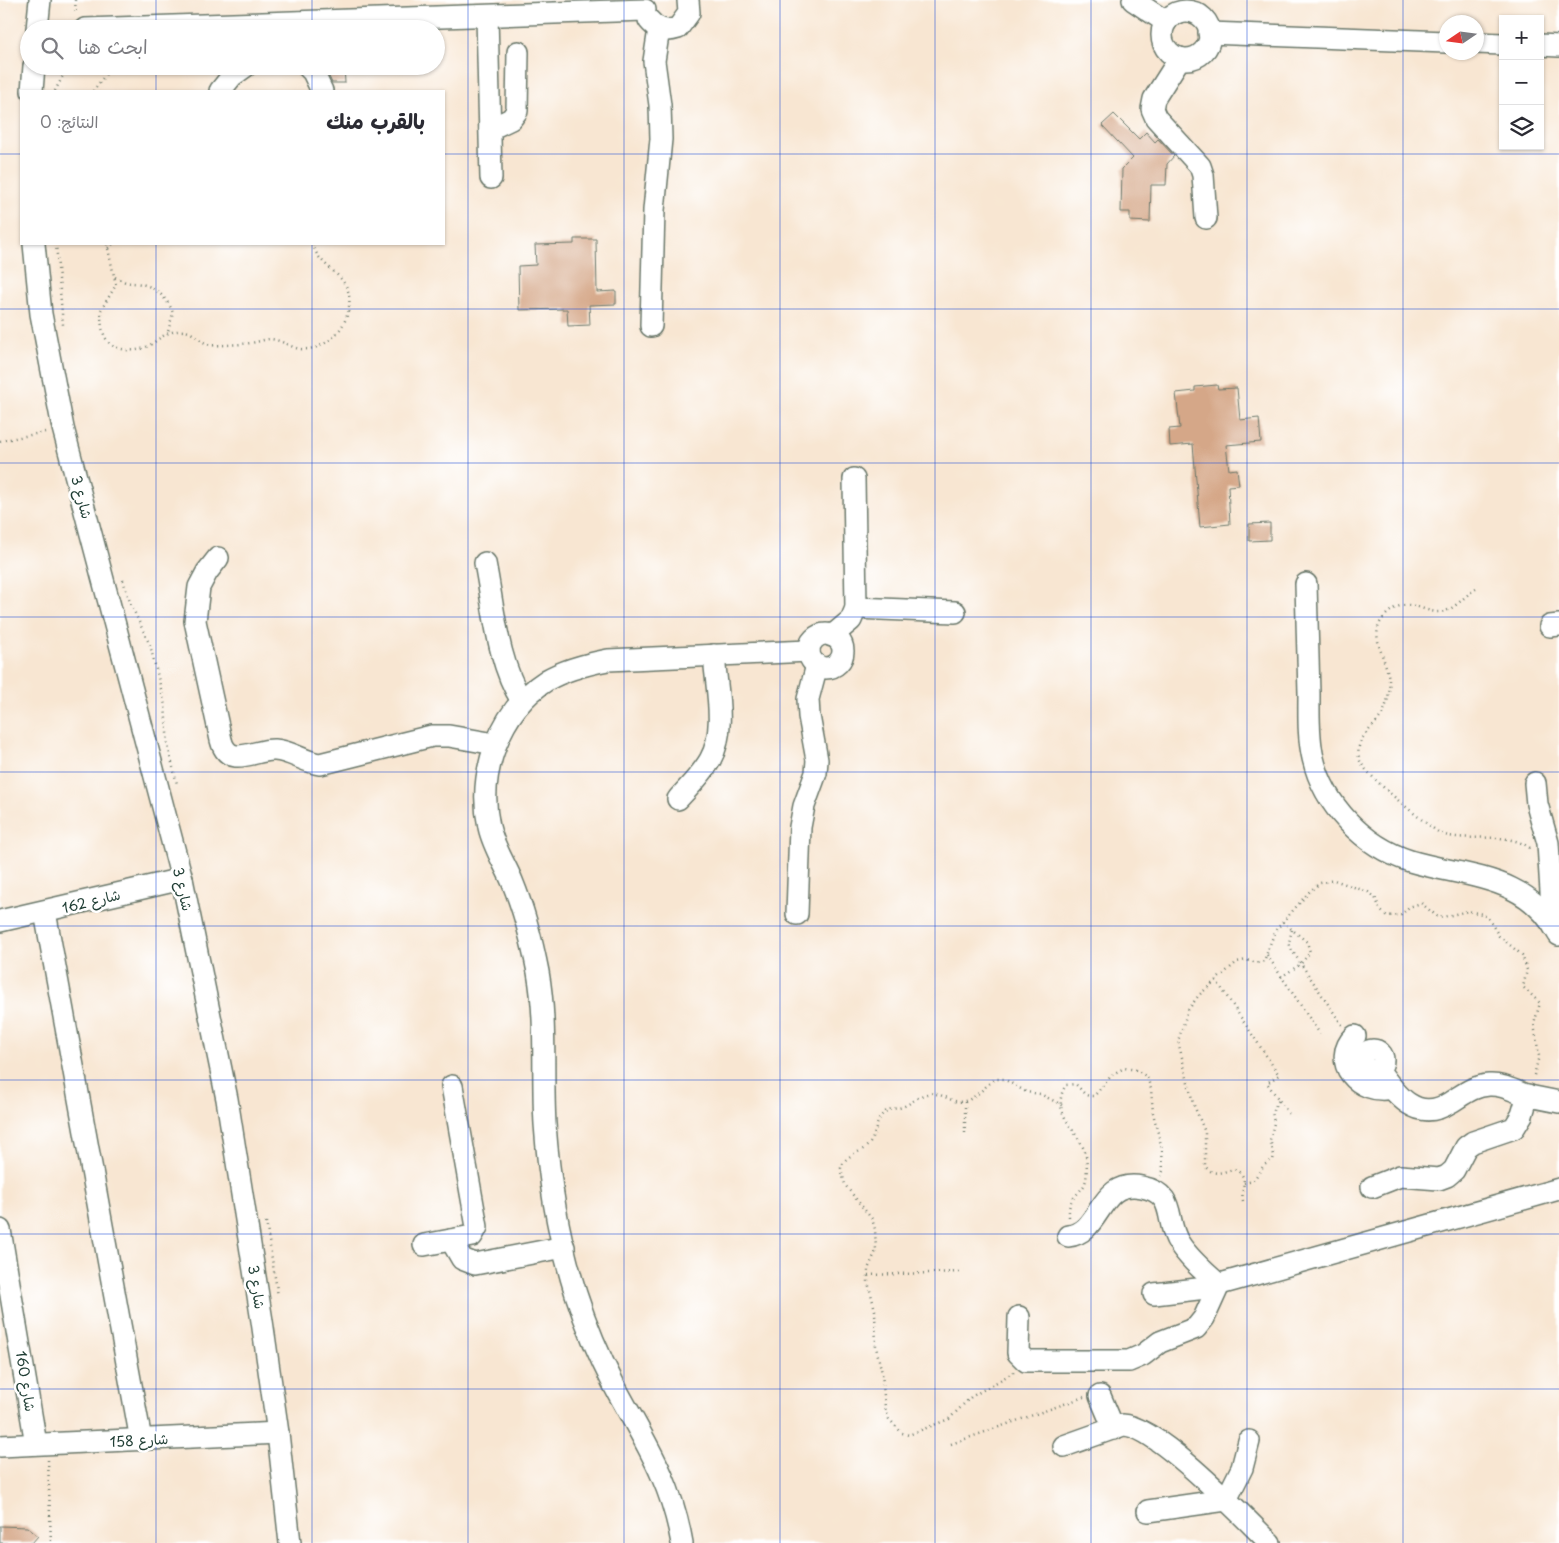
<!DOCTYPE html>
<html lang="ar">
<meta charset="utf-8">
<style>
:root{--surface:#fff;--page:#f7f7f7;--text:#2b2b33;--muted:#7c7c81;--line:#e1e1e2}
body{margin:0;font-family:"Playpen Sans","Playpen Sans Arabic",sans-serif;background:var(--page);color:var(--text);direction:rtl}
.controls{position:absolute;right:15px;top:15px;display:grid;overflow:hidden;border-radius:0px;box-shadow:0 1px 4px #0004}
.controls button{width:45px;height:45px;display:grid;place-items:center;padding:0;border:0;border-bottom:1px solid var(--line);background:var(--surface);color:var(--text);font:25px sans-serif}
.compass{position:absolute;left:1439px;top:15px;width:45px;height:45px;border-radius:50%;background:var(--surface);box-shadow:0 1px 4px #0004;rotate:257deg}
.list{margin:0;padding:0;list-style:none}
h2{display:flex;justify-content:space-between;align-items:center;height:65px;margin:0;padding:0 20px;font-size:21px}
h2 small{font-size:16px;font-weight:400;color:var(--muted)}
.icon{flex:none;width:28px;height:28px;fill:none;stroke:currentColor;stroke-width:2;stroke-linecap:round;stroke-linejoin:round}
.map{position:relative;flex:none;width:1559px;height:1543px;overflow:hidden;direction:ltr}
.search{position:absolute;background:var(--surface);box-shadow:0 1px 4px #0004;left:20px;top:20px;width:425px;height:55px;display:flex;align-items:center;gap:12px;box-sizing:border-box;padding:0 18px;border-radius:28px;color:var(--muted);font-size:19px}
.panel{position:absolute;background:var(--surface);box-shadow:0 1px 4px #0004;left:20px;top:90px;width:425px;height:155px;border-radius:0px;direction:rtl}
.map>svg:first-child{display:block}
.building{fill:#d5a788}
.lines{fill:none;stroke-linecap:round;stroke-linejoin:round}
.minor-casing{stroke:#6b786b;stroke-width:24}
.path{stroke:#6b786b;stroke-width:2.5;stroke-dasharray:1 4;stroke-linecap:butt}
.minor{stroke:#fff;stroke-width:21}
.grid{fill:none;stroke:#1d4ed8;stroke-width:1;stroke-opacity:0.55}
.labels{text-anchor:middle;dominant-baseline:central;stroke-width:5;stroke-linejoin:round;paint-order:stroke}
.street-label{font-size:14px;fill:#1f3d34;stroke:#fff}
</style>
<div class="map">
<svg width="1559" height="1543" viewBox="0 0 1559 1543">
<rect width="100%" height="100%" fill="#fff"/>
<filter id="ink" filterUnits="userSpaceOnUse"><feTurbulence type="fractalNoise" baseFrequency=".02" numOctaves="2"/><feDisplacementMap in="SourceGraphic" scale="10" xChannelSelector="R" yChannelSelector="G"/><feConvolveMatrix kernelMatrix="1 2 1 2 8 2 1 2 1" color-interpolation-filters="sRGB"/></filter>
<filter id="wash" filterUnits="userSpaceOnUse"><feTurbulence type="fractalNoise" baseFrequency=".0096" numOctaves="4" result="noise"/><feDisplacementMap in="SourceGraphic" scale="20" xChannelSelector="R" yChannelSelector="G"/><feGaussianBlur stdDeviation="1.12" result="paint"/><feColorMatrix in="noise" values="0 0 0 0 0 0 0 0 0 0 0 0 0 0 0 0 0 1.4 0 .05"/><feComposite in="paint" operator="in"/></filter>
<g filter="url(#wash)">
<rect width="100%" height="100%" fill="#f8e6d2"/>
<g id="blocks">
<!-- building -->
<g class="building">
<polygon points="324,66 344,66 345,83 332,83"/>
<polygon points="1114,114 1139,139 1146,132 1155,142 1158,139 1174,156 1167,164 1166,185 1151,185 1150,222 1130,221 1130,212 1121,212 1122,169 1133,158 1102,125"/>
<polygon points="574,239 596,239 597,292 616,291 616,304 589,305 590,325 568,326 567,309 519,310 518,266 536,265 535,245 574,244"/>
<polygon points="1217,385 1218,389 1237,388 1240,420 1259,418 1261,442 1226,445 1229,470 1237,469 1239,485 1228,486 1230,524 1200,527 1193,444 1170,446 1169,429 1180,428 1176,393 1195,391 1195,387"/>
<polygon points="1270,523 1270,540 1249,541 1249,524"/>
<polygon points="0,1526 27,1527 38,1536 32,1543 0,1543"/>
</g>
</g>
</g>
<g filter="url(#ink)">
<use href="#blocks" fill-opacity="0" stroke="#6b786b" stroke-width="1"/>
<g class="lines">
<defs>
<g id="minor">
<polyline points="1133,0 1166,22"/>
<circle cx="1186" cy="35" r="24"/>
<polyline points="487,16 491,178"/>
<path d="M649,20C657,30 666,32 678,28L689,13L688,0"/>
<polyline points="37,29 40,0"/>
<polyline points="85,29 645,10"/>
<polyline points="1209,33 1446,42"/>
<polyline points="1476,43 1503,44"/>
<polyline points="1540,45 1559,46"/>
<polyline points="1180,58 1154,99 1152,109 1156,118 1200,166 1203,175 1206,218"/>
<polyline points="307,66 313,72 322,91"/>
<polyline points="32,91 34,66"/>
<polyline points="220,91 232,76 246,66"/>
<polyline points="490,129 511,119 517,111 518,52"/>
<polyline points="34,244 41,314 63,428 182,879 227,1099 262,1321 278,1433 290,1543"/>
<polyline points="651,326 654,210 661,139 660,105 654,61 659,29"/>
<path d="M218,558L207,572L199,587L195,621L221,740C223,748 227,755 236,756C249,757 262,749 275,750C291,751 304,762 320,764L432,736H449L495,744"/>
<path d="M485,563C494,608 497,662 522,701"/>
<path d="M1306,584C1307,620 1308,657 1309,694C1309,714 1308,737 1313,758C1324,805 1363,846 1410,861C1467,878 1527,874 1559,935"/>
<polyline points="856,608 955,612"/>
<polyline points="1550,626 1559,625"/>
<circle cx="826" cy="651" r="17"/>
<polyline points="832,636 851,620 856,608 854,479"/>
<polyline points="1535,783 1537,804 1548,843 1553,924"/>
<path d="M678,799C689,787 702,774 710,760C727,730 716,687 714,655"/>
<polyline points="45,912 141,1440"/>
<polyline points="797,914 800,827 804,806 816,773 817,760 809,716 808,699 817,665"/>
<polyline points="0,921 182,879"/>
<path d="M1355,1036C1329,1061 1359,1096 1392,1088"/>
<circle cx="1373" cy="1060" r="10"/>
<path d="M1378,1069C1396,1095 1417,1124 1451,1102C1464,1094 1473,1086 1489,1085C1504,1084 1515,1092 1529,1096C1539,1098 1549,1100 1559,1102"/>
<polyline points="1372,1187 1400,1176 1439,1179 1447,1176 1454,1170 1466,1147 1473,1142 1514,1128 1522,1115 1528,1095"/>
<polyline points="0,1230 36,1444"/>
<polyline points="451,1240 462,1259 475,1264 564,1247"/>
<polyline points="424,1245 472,1236 477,1227 452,1086"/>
<polyline points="1154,1294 1206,1288 1559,1189"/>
<path d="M1019,1317L1018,1353L1026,1361H1129L1143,1355L1160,1342L1196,1328L1204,1318L1219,1285C1205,1272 1189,1259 1179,1243C1164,1221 1178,1194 1142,1187C1098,1178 1102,1233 1068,1236"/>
<polyline points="1100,1396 1114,1429"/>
<polyline points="0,1446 278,1433"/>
<path d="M1064,1446L1123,1425C1156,1425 1245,1518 1270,1543"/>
<polyline points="1148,1511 1226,1500 1242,1468 1249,1441"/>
<path d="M682,1543C671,1479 644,1441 614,1385C599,1356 586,1325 576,1294C559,1240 549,1181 545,1124C542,1073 547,1022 538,972C532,941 524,910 512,881C505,864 493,846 489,827C477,773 500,710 547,680C566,669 587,664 608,660L809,651"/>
</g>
</defs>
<!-- minor casing -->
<use href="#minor" class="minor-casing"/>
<!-- path -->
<g class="path">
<polyline points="75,0 76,15"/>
<polyline points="55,91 68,66"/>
<polyline points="93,91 112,66"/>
<polyline points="56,244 63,325"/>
<path d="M107,244L116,285L101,310C101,326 102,343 118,348C153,359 156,328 184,331C195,332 200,343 211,345C217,346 249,344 256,342C261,341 266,339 271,339C281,340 290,347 300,349C328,352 353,323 349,295C345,272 317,266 313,244"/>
<polyline points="108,248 113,244"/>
<path d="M115,277C130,286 132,281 145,285C157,288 169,301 173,313L167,335"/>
<polyline points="0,441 45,432"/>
<polyline points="123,580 131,605 150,645 165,705 168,746 177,784"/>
<path d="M1476,589C1465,595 1456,608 1445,611C1424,617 1409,591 1385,616C1364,637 1393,663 1389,691C1388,699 1386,708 1381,716C1371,731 1353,739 1360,761C1366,776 1426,824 1441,834C1469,843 1505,830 1530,848"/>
<polyline points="1292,930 1289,942 1291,949 1342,1025"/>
<polyline points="1267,955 1320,1034"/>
<polyline points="1281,977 1301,964 1310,952 1307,942 1283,922"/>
<polyline points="1216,980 1279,1075 1267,1083 1291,1117"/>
<polyline points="965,1102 965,1136"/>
<polyline points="1244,1183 1253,1181 1264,1165 1273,1160 1274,1155 1270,1140 1274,1123 1272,1112 1279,1100"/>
<path d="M1243,1201C1240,1187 1251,1177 1234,1169C1223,1172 1213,1177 1205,1166V1132L1193,1103L1178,1041L1188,1010L1199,995L1237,962L1246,960L1257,963L1264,961L1275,931L1310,891L1320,883L1334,880L1368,892L1375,897L1381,911L1387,916L1401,915L1409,907L1421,903L1439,918L1468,911L1482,914L1488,918L1499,936L1522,955L1527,970L1523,987L1540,1003L1534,1024L1539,1056L1533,1079"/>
<path d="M1069,1217C1068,1199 1074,1199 1083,1187C1088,1181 1087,1163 1086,1156C1081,1132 1048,1113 1066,1085L1075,1084C1083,1090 1083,1097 1094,1096L1113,1074L1124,1068L1137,1070L1147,1077L1151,1089L1153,1113L1162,1149L1163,1171L1161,1176"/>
<polyline points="266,1222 278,1296"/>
<polyline points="868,1275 959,1272"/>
<path d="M1014,1372L971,1397L949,1419L916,1432L909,1435L902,1433L889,1419L885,1408L882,1373L876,1347L875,1310L868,1282V1269L876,1251L875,1229L872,1219L845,1185L841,1168C846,1153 859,1155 869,1144C877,1135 875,1117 887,1111C891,1108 897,1109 902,1107C914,1103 921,1091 936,1094C947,1096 954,1104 965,1101C977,1098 985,1085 996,1079H1004L1026,1092L1040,1094L1062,1105"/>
<polyline points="951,1444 1084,1397"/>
<polyline points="48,1460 51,1543"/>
</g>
<!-- minor -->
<use href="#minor" class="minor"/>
</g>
</g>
<!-- grid -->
<path class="grid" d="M156,0V29M312,0V29M468,0V1543M624,0V1543M780,0V1543M935,0V1543M1091,0V1543M1247,0V1543M1403,0V1543M156,66V91M312,66V91M0,154H21M444,154H1559M156,244V1543M312,244V1543M0,309H1559M0,463H1559M0,617H1559M0,772H1559M0,926H1559M0,1080H1559M0,1234H1559M0,1389H1559"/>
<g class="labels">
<!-- street labels -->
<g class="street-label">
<text transform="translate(82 497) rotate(75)">شارع 3</text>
<text transform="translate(183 889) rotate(77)">شارع 3</text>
<text transform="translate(91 901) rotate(-14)">شارع 162</text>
<text transform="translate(257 1287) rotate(81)">شارع 3</text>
<text transform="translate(26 1381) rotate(81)">شارع 160</text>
<text transform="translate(139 1440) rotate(-3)">شارع 158</text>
</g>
</g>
</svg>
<div class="controls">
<button>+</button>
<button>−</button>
<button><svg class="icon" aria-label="layers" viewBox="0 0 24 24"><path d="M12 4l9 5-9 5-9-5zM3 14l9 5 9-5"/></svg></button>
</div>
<svg class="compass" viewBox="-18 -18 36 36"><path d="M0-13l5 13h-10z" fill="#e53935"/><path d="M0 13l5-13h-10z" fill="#7c7c81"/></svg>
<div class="search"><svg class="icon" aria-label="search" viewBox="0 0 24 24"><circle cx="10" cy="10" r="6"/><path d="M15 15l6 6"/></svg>ابحث هنا</div>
<section class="panel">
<h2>بالقرب منك<small>النتائج: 0</small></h2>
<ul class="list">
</ul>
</section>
</div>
